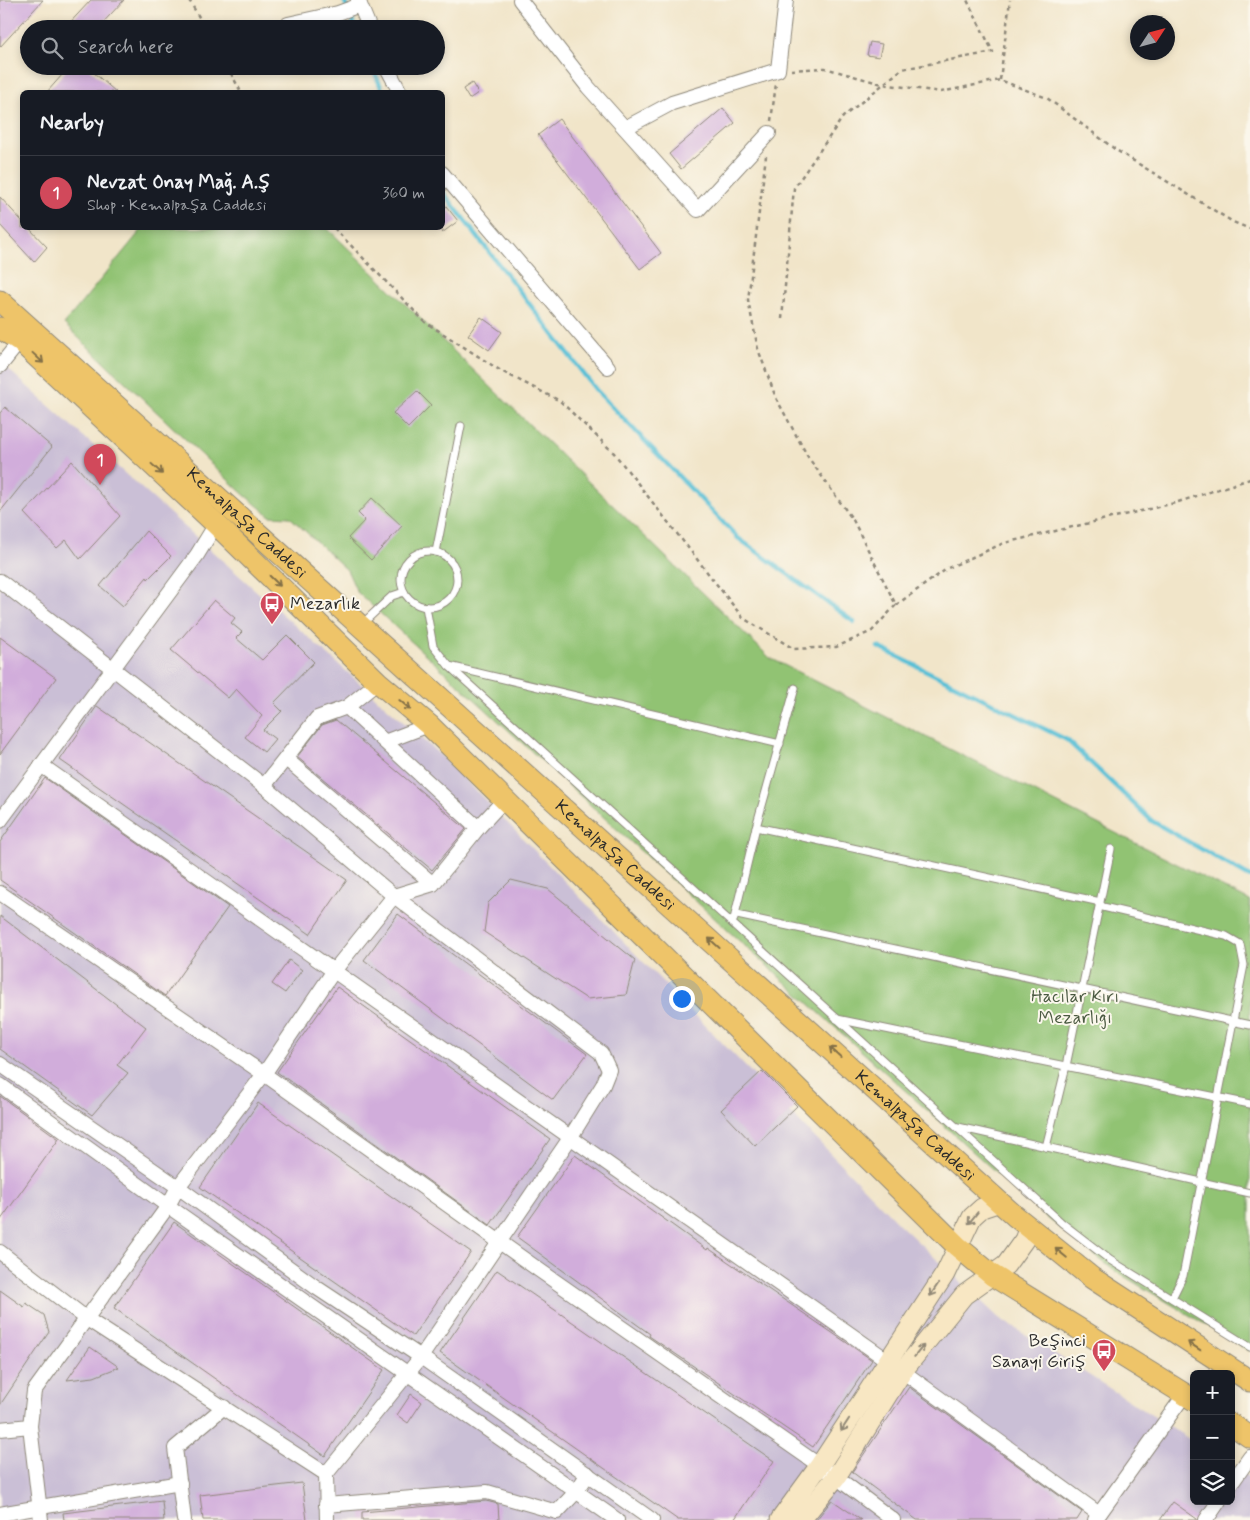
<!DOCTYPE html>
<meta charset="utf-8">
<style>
:root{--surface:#171b24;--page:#20242c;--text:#f1f3f6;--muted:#9ea1a6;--line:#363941;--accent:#d1495b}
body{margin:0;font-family:Mynerve,sans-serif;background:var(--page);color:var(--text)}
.controls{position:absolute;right:15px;bottom:15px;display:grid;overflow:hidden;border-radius:8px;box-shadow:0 2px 8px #0003}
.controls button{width:45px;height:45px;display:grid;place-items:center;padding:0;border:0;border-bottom:1px solid var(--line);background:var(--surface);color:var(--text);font:25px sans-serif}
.compass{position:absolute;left:1130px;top:15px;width:45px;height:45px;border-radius:50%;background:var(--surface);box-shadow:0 2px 8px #0003;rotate:54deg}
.you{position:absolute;left:681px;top:998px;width:18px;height:18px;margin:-12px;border:4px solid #fff;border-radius:50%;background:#1a73e8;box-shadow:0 0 0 8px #1a73e833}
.badge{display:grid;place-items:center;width:32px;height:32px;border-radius:50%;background:var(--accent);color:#fff;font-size:16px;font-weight:700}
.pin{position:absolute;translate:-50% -41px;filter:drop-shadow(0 1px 2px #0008)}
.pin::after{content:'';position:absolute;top:26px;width:18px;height:15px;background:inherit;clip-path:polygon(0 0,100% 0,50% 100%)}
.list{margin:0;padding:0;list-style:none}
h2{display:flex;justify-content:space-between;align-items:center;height:65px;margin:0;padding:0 20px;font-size:21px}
h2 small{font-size:16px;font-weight:400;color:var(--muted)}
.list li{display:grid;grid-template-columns:32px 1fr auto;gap:15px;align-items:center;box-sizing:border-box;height:75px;padding:0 20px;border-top:1px solid var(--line)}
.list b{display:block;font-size:19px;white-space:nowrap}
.list p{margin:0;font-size:16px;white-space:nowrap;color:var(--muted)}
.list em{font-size:16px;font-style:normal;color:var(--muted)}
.icon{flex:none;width:28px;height:28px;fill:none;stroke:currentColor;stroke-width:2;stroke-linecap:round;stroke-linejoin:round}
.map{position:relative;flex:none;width:1250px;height:1520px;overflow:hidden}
.search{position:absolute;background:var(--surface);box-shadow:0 2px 8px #0003;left:20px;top:20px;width:425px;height:55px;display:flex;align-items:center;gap:12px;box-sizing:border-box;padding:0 18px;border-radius:28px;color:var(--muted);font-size:19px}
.panel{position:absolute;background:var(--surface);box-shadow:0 2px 8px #0003;left:20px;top:90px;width:425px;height:140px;border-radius:8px}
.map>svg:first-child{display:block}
.industrial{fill:#cabfd6}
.green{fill:#91c373;stroke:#5e774f}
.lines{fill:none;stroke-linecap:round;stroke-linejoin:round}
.stream{stroke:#59c0d6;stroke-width:4.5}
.building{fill:#d1addb}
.lane-casing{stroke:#8e887a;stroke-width:9}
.street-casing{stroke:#8e887a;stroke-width:16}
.secondary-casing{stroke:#8e887a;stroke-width:21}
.primary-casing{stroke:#8e887a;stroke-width:23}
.path{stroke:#8e887a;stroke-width:2.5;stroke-dasharray:4 4;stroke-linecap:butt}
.lane{stroke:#fff;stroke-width:7}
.street{stroke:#fff;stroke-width:14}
.secondary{stroke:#f8e7c3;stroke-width:19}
.primary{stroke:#eec469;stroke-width:21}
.oneway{stroke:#837047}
.oneway2{stroke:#928977}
.labels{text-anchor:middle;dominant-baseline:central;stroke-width:4;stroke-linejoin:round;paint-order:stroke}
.street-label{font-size:18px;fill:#2b2b2b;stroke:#fbf7ec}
.poi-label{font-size:18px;fill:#2b2b2b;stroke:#fbf7ec;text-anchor:start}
.park-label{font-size:18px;fill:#4a5941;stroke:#fbf7ec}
</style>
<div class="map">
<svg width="1250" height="1520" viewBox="0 0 1250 1520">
<rect width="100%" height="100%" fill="#fbf7ec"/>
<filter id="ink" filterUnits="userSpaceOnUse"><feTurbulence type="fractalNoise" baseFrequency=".02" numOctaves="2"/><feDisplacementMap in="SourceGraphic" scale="10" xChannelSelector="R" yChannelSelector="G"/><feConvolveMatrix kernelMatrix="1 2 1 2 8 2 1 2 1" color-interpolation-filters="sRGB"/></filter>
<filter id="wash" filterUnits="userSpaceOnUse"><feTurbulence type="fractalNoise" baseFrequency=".0096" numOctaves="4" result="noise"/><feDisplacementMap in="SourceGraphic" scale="20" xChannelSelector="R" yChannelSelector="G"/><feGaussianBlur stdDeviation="1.12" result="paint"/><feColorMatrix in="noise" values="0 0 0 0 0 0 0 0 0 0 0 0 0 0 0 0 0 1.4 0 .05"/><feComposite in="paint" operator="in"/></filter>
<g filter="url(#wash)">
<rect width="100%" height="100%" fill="#f1e5c9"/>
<!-- industrial -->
<polygon class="industrial" points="0,362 448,762 900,1225 999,1318 1194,1442 1194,1501 1231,1501 1231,1466 1250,1478 1250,1520 0,1520"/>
<!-- green -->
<polygon class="green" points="143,228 327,228 770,658 1250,901 1250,1351 1115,1271 1040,1212 735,937 357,592 347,570 290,517 270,516 242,493 64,324"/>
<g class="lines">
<!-- stream -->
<g class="stream">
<polyline points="344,0 356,29"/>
<polyline points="372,66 383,92"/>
<polyline points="442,191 596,390 738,538 854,622"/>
<polyline points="878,647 1067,740 1152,821 1250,877"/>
</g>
</g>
<g id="blocks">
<!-- building -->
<g class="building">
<polygon points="0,0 43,0 0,47"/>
<polygon points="91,0 124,0 97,29 64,29"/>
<polygon points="870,42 882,44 879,57 867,55"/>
<polygon points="70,66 86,66 116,92 47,92"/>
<polygon points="472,83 478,93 469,99 463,89"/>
<polygon points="723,108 735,123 681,169 669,154"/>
<polygon points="559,119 661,253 640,269 538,135"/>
<polygon points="0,197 22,221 22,228 29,228 47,247 34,262 0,225"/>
<polygon points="442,201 458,221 442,233"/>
<polygon points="481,317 502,332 489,350 468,335"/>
<polygon points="417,391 431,405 408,428 393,413"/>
<polygon points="5,407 52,447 0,512 0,413"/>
<polygon points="72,461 120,516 80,559 66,540 57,548 24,513"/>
<polygon points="372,498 402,526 371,560 348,538 365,520 358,513"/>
<polygon points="146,531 171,556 148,579 147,577 123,606 100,586"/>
<polygon points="214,600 235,618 231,623 242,632 236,638 262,660 287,635 314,662 274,703 282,711 263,730 275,739 264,752 245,737 262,716 236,689 228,698 171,650"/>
<polygon points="0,637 56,678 0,754"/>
<polygon points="97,706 347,880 310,934 60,760"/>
<polygon points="336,720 466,829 432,870 297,757 322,725"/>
<polygon points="45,778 228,907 165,996 0,880 0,842"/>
<polygon points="511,880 548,889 635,960 626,995 587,999 484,932 488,903"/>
<polygon points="398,914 587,1054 553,1100 364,960"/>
<polygon points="0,916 146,1027 117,1065 128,1073 92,1115 0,1049"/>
<polygon points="289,960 302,970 285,993 272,984"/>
<polygon points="337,987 550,1139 490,1225 277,1072"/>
<polygon points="762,1071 797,1106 755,1146 721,1110"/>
<polygon points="0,1096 59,1139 0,1221"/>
<polygon points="258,1103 471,1252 413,1336 200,1187"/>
<polygon points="575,1155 707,1250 708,1248 872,1360 813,1447 649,1336 650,1334 517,1237"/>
<polygon points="174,1222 384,1370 325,1456 114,1308"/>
<polygon points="497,1270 774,1461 734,1520 678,1520 440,1353"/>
<polygon points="0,1290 24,1307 26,1303 44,1315 49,1332 0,1405"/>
<polygon points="90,1347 119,1367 94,1377 67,1380"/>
<polygon points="909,1387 1082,1512 1077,1520 917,1520 852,1472"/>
<polygon points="411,1394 422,1402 408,1423 397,1415"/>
<polygon points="302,1483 307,1520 203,1520 200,1495"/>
<polygon points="832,1500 861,1520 816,1520"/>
<polygon points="162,1501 164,1520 64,1520 63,1513"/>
<polygon points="486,1501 498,1504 499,1520 362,1520 362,1512"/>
<polygon points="1173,1502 1197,1519 1197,1520 1160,1520"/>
</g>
</g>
</g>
<g filter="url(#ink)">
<use href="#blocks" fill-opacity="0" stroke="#8e887a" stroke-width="1"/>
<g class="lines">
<defs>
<g id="lane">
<circle cx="429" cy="579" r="28"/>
<polyline points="436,552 461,426"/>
<polyline points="426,607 433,646 449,666 780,744"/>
<polyline points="362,624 392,596 404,592"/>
<polyline points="449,666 1062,1223 1110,1260 1250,1347"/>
<polyline points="756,827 1096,901 1103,907 1226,936 1240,944 1244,965 1183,1276 1172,1298"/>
<polyline points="737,915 1250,1025"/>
<polyline points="734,919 756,827 795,688"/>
<polyline points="837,1019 1250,1104"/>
<polyline points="958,1127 1250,1193"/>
<polyline points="1046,1147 1066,1066 1111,849"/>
</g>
<g id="street">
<polyline points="358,0 370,29"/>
<polyline points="520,0 588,87 698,210 769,133"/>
<polyline points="288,24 338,13 360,5"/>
<polyline points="386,66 400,92"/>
<polyline points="625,128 672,103 778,70 786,0"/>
<polyline points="442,173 608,367"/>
<polyline points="0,366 20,341"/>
<polyline points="0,581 264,786 394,896 601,1053 609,1070 603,1085 570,1138 421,1357 326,1474 327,1520"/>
<polyline points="347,707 478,828"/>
<polyline points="387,741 429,725"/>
<polyline points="286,759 433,884"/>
<polyline points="41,765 887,1360 1099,1514"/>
<polyline points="264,786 317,718 347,707 378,682"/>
<polyline points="0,821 197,555 216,524"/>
<polyline points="0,893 264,1074 539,1270 836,1477 893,1520"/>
<polyline points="0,1064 178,1187 317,1288 421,1357 652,1520"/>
<polyline points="0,1085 168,1206 617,1520"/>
<polyline points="0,1252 87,1319 326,1474"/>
<polyline points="0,1429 30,1426"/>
<polyline points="1231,1484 1250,1457"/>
<polyline points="326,1505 487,1492 557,1512 576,1492 588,1474"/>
<polyline points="0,1514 180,1483"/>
<polyline points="41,1520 30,1426 34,1391 168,1206 178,1187 264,1074 333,972 394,896 433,884 478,828 504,800"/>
<polyline points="184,1520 175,1448 224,1407"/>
<polyline points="1095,1520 1185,1394"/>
<polyline points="1206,1520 1219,1501"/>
</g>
<g id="secondary">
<polyline points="780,1520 820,1465 945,1274 972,1217 982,1208 1000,1202"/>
<polyline points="801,1520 836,1477 902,1372 964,1295 1006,1265 1024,1240 1029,1227"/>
</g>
<g id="primary">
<path id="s1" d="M0,301L1015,1216L1092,1278L1250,1381"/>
<polyline points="0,328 20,341 216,524 378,682 429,725 957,1246 992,1275 1194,1400"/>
<polyline points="1231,1424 1250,1437"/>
</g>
</defs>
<!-- lane casing -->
<use href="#lane" class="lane-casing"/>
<!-- street casing -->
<use href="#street" class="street-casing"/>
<!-- secondary casing -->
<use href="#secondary" class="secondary-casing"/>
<!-- primary casing -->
<use href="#primary" class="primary-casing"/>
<!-- path -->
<g class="path">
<polyline points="189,0 206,29"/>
<polyline points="227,66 241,92"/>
<polyline points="791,70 825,68 882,84 941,92 1000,80 1047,98 1116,150 1233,222 1250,229"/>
<polyline points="1000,80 1010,0"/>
<polyline points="771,121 776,84"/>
<polyline points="334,228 425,322 501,371 560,401 614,453 743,618 794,649 836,647 872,631 896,605 853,520 808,457 776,398 758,349 748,300 766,156"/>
<polyline points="782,319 794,188 843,117 902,69 993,52 967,0"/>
<polyline points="896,605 948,568 1004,543 1175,503 1250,479"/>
</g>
<!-- lane -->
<use href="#lane" class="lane"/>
<!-- street -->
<use href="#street" class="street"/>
<!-- secondary -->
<use href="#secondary" class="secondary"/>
<!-- primary -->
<use href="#primary" class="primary"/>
</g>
<!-- one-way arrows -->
<defs><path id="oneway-shaft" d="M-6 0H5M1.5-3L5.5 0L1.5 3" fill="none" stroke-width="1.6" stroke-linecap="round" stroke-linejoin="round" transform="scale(1.25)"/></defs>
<g class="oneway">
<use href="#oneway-shaft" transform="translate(38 358) rotate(43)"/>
<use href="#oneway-shaft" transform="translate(157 469) rotate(43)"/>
<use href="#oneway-shaft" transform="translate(275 581) rotate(44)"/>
<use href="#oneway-shaft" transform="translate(405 705) rotate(41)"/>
<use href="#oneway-shaft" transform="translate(714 943) rotate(-138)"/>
<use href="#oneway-shaft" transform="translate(835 1052) rotate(-138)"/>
<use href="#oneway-shaft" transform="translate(1061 1253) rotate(-141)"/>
<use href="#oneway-shaft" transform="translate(1194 1346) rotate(-147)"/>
</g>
<g class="oneway2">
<use href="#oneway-shaft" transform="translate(973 1218) rotate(129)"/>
<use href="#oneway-shaft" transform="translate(934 1290) rotate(124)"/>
<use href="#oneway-shaft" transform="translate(919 1351) rotate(-51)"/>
<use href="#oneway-shaft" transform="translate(845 1425) rotate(123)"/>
</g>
</g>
<!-- icons -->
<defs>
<symbol id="bus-pin" viewBox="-11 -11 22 30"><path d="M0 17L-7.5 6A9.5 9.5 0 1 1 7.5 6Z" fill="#d1495b" stroke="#fbf7ec"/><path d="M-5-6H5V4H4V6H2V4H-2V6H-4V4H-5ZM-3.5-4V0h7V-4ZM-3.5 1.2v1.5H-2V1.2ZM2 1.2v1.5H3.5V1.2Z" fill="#fff"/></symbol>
</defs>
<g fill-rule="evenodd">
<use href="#bus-pin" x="258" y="590" width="28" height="38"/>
<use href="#bus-pin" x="1090" y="1337" width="28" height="38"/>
</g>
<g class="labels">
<!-- street labels -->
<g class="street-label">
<text stroke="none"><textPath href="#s1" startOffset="332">Kemalpaşa Caddesi</textPath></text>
<text stroke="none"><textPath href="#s1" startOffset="828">Kemalpaşa Caddesi</textPath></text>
<text stroke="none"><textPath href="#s1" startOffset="1232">Kemalpaşa Caddesi</textPath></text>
</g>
<!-- poi labels -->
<g class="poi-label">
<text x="290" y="604">Mezarlık</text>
<text x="1086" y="1341" text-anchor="end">Beşinci<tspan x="1086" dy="21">Sanayi Giriş</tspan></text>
</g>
<!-- park labels -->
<g class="park-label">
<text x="1075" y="997">Hacılar Kırı<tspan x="1075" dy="21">Mezarlığı</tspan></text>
</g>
</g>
</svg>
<div class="controls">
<button>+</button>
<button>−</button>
<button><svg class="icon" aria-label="layers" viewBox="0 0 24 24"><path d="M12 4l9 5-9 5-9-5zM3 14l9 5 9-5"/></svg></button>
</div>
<svg class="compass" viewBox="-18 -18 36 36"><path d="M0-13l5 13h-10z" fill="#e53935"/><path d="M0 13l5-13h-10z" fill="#9ea1a6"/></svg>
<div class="you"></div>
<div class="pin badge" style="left:100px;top:485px">1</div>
<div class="search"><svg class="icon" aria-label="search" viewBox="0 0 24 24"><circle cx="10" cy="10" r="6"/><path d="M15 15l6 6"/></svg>Search here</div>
<section class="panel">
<h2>Nearby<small></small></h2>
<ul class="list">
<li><span class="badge">1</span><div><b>Nevzat Onay Mağ. A.ş</b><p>Shop · Kemalpaşa Caddesi</p></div><em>360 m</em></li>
</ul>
</section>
</div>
